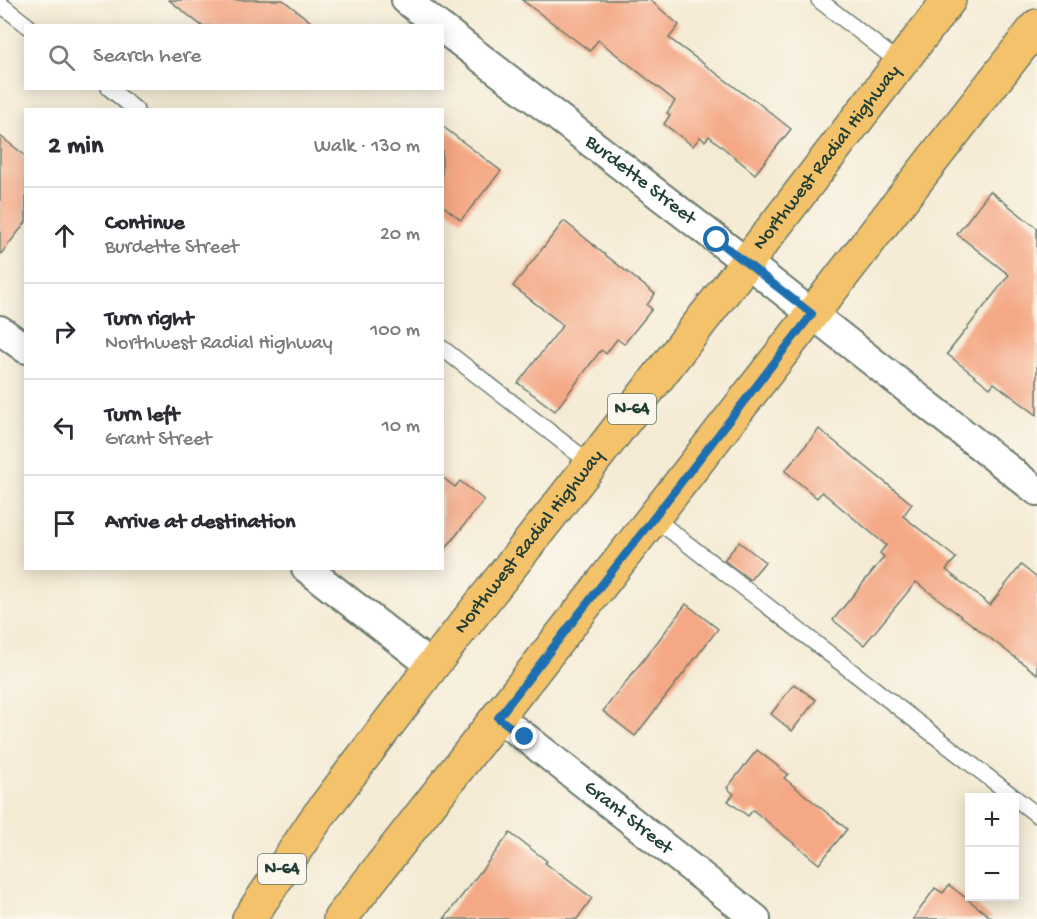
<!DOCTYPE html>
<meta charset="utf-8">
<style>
:root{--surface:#fff;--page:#f2f2f3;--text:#2b2b33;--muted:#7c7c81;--line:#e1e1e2}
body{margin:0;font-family:"Gochi Hand",sans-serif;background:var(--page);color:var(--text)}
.controls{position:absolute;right:18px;bottom:18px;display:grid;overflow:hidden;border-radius:0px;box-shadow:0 3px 15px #0003}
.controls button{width:54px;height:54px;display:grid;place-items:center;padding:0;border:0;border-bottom:2px solid var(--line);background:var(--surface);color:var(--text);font:30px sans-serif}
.stop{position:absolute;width:18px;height:18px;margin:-14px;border:4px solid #1f6fb2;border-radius:50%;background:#fff}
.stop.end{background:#1f6fb2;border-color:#fff;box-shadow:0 2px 6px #0008}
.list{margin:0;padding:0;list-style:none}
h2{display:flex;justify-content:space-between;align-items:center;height:78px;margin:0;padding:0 24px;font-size:26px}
h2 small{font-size:20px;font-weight:400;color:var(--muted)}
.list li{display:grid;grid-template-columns:39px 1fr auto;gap:18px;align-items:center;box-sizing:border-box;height:96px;padding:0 24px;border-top:2px solid var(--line)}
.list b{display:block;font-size:22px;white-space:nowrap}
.list p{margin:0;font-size:20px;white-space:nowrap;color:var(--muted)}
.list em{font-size:20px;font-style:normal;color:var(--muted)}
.icon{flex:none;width:33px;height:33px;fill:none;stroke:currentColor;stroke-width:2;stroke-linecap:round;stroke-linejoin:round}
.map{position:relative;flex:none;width:1037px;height:919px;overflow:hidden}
.search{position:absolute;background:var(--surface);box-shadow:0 3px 15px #0003;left:24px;top:24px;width:420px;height:66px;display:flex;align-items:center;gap:15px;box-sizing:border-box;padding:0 21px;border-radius:0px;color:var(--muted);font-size:22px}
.panel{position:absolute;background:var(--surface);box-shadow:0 3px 15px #0003;left:24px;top:108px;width:420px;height:462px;border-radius:0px}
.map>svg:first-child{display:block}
.building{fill:#f4a885}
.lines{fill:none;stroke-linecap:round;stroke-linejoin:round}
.service-casing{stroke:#6a7a6c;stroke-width:18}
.minor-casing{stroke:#6a7a6c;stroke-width:32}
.primary-casing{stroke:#6a7a6c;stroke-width:36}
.service{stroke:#fff;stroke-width:15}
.minor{stroke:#fff;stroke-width:28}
.primary{stroke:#f3c26a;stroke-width:33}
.route{stroke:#1f6fb2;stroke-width:8}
.labels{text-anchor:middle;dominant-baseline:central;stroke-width:4.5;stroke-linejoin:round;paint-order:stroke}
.shield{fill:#fbf7ec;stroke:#61756b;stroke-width:1.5}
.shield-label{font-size:18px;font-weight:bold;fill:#1f3d34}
.street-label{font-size:20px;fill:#1f3d34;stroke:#fbf7ec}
</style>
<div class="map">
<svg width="1037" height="919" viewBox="0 0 1037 919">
<rect width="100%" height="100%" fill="#fbf7ec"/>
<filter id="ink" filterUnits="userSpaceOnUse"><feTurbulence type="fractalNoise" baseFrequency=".0167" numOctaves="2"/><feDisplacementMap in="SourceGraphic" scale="12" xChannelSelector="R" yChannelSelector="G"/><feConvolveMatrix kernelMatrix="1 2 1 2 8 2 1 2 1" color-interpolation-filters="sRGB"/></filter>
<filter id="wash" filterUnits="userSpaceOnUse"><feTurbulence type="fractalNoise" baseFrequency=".008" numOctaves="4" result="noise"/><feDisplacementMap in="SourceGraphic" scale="24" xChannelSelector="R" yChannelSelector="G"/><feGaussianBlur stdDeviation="1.35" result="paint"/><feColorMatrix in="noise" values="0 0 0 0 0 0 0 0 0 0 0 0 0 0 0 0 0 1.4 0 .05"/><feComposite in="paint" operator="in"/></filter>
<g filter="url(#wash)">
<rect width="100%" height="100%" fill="#f5ebd5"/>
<g id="blocks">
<!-- building -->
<g class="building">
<polygon points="169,0 283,0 316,26 202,26"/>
<polygon points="522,0 650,0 679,25 669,38 751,99 752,98 791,129 755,174 709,136 705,141 700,137 693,146 664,124 670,115 667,113 675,101 598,40 590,51"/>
<polygon points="442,126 501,171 461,220 442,205"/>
<polygon points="0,136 26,156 26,222 0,255"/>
<polygon points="990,191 1037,228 1037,415 994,383 990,388 947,354 1009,275 957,234"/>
<polygon points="564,221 595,246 594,246 655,294 647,305 652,309 624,344 617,339 606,354 601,350 555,411 518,383 563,325 513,286"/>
<polygon points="819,429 912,504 903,516 956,558 946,570 990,605 1021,565 1037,578 1037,674 916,582 864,645 833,620 884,557 880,553 886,545 822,492 817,498 785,471"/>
<polygon points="442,477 455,487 460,481 484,500 442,553"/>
<polygon points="739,542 765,562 750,580 724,560"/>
<polygon points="686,604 718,629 635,736 603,711 655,645"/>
<polygon points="794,684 816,700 792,731 771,714"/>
<polygon points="757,750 788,774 784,778 847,829 819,864 753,810 748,816 728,801 734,794 727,788"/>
<polygon points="510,833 547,861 545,863 592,898 577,919 444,919"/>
<polygon points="949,885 993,919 913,919 935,888 943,893"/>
</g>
</g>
</g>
<g filter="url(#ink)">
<use href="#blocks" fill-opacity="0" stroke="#6a7a6c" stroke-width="1.5"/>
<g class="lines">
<defs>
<g id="service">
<polyline points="819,0 900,63"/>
<polyline points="0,4 28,26"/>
<polyline points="109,88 136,110"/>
<polyline points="442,348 591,464"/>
<polyline points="654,518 1037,815"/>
</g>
<g id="minor">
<polyline points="406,0 439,26"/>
<path id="s1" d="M442,28L746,262L1037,491"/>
<polyline points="0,330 26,349"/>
<polyline points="306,568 432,666"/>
<path id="s2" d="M498,718L525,737L756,919"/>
</g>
<g id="primary">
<path id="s3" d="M249,919L316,819L432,666L591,464L949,0"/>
<polyline points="340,919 1037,26"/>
</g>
</defs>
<!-- service casing -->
<use href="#service" class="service-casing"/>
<!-- minor casing -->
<use href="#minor" class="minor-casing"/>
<!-- primary casing -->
<use href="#primary" class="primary-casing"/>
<!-- service -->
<use href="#service" class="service"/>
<!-- minor -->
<use href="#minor" class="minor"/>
<!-- primary -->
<use href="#primary" class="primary"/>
</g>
</g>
<g class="lines" filter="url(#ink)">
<!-- route -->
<polyline class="route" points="525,737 498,718 812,314 717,240"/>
</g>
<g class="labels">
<!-- shield labels -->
<g class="shield">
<rect x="608" y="394" width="48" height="30" rx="4.5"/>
<rect x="258" y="854" width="48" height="30" rx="4.5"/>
</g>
<g class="shield-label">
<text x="632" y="409">N-64</text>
<text x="282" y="869">N-64</text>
</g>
<!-- street labels -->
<g class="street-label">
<text stroke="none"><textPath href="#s3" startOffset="956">Northwest Radial Highway</textPath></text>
<text stroke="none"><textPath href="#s1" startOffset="250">Burdette Street</textPath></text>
<text stroke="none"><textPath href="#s3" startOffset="470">Northwest Radial Highway</textPath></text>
<text stroke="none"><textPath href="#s2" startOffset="164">Grant Street</textPath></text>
</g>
</g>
</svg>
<div class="controls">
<button>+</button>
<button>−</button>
</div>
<div class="stop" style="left:717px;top:240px"></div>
<div class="stop end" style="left:525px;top:737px"></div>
<div class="search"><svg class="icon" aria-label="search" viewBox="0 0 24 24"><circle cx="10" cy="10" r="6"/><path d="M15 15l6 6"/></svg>Search here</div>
<section class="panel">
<h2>2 min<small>Walk · 130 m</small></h2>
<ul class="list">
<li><svg class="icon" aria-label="ahead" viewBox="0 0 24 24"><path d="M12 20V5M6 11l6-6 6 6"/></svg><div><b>Continue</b><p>Burdette Street</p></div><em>20 m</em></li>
<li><svg class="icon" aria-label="right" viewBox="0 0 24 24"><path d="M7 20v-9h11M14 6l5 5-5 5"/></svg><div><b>Turn right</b><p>Northwest Radial Highway</p></div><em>100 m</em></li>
<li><svg class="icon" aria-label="left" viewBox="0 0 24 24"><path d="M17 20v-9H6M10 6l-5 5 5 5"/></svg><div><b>Turn left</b><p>Grant Street</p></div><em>10 m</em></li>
<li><svg class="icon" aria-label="arrive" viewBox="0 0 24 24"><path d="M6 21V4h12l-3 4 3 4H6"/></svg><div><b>Arrive at destination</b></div></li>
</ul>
</section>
</div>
